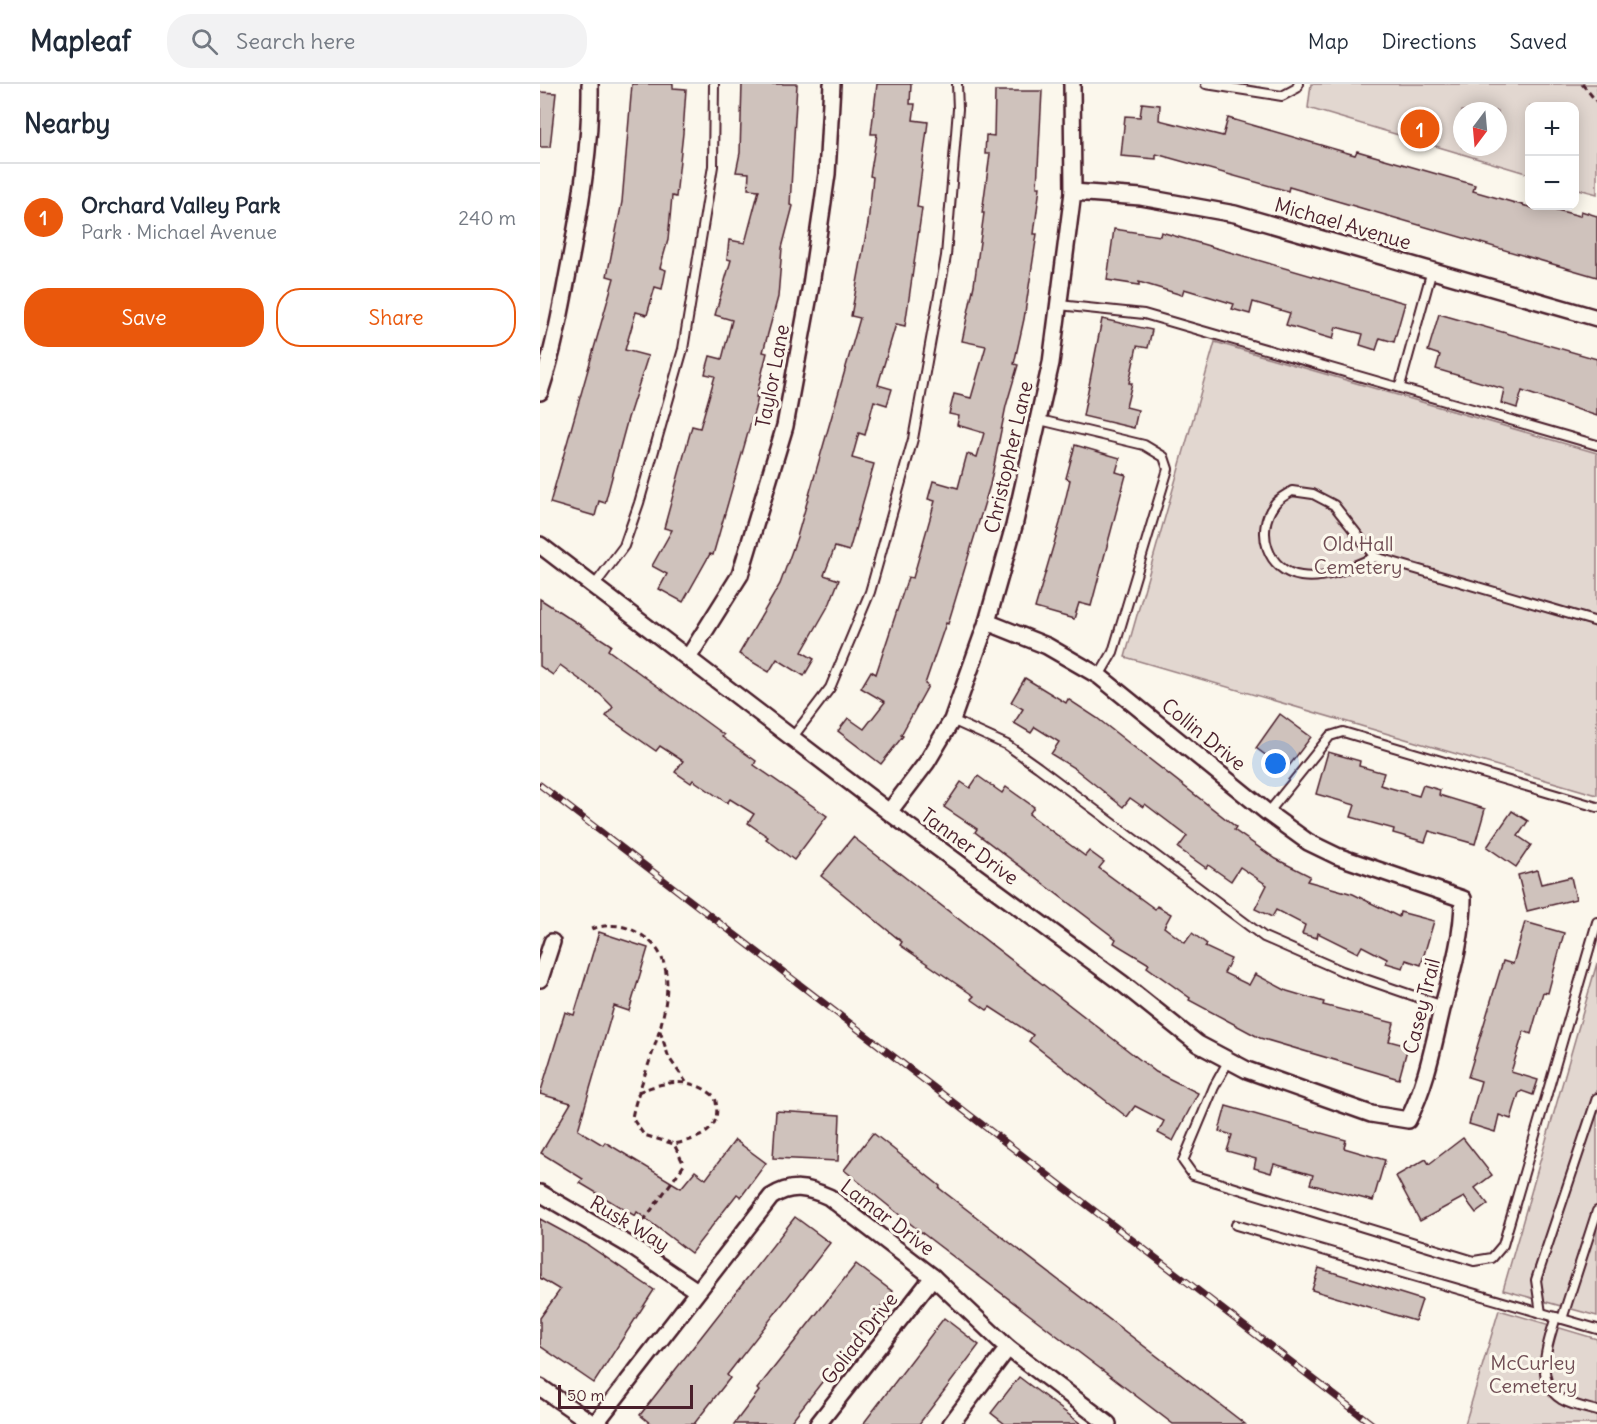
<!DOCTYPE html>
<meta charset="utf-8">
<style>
:root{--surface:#fff;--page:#f2f2f3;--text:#1f2937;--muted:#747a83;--line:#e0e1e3;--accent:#ea580c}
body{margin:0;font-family:Delius,sans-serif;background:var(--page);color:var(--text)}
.controls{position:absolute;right:18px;top:18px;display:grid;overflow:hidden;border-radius:12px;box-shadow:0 3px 15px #0003}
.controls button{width:54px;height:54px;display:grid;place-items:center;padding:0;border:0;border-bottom:2px solid var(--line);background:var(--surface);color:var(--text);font:30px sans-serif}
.compass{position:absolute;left:913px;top:18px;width:54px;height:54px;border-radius:50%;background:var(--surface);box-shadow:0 3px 15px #0003;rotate:196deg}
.scale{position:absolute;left:18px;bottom:15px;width:135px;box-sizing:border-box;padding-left:6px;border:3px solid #4a1f2b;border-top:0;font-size:16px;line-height:21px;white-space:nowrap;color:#4a1f2b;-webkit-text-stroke:4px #fbf7ec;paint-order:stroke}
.you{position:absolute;left:736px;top:680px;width:21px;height:21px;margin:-15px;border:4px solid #fff;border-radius:50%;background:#1a73e8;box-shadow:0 0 0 9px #1a73e833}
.badge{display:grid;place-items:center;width:39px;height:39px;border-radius:50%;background:var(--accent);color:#fff;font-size:20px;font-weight:700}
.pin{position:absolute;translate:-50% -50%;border:3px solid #fff;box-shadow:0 2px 6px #0006}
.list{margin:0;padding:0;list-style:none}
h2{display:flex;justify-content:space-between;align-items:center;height:78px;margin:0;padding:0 24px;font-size:26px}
h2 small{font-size:20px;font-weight:400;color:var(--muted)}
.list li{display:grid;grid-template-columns:39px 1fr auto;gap:18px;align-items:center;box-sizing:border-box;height:108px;padding:0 24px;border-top:2px solid var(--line)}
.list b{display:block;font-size:22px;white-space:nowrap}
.list p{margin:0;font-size:20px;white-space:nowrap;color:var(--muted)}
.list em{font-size:20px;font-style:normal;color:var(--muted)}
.actions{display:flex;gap:12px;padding:18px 24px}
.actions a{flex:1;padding:14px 0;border:2px solid var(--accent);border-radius:24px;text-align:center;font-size:21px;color:var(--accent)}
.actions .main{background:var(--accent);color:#fff}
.icon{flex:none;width:33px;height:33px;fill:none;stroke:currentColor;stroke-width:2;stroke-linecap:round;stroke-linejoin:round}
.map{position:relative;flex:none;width:1057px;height:1340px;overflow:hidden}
header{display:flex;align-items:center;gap:36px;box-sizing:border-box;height:84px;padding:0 30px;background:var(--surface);border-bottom:2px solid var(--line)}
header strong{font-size:28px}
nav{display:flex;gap:33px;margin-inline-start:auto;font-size:21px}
.search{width:420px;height:54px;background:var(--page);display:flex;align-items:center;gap:15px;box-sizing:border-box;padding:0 21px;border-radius:24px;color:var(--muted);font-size:22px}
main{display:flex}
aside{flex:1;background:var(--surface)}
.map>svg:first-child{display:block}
.green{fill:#e2d7d0;stroke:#967b7e;stroke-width:1.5;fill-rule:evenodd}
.building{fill:#cfc2bc;stroke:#4a1f2b;stroke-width:1.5}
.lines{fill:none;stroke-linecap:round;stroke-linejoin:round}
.service-casing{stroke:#4a1f2b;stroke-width:12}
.minor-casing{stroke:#4a1f2b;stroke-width:20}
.path{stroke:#4a1f2b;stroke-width:3;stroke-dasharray:6 4.5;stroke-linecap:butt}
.service{stroke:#fbf7ec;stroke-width:8}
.minor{stroke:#fbf7ec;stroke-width:15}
.rail-casing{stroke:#4a1f2b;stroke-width:7}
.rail{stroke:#fbf7ec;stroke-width:4.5;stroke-dasharray:14;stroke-linecap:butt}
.labels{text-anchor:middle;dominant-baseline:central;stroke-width:6;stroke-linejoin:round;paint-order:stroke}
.street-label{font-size:20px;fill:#4a1f2b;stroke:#fbf7ec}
.park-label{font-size:20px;fill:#704d54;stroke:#fbf7ec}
</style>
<header>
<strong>Mapleaf</strong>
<div class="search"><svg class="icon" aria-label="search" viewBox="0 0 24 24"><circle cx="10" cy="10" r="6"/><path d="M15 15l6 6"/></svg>Search here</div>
<nav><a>Map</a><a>Directions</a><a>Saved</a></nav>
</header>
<main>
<aside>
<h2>Nearby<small></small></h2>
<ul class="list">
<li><span class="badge">1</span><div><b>Orchard Valley Park</b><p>Park · Michael Avenue</p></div><em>240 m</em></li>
</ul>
<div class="actions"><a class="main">Save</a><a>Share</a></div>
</aside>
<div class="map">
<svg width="1057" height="1340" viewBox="0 0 1057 1340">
<rect width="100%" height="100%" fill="#fbf7ec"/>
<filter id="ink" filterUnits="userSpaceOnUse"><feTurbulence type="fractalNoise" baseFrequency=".0167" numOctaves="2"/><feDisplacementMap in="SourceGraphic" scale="12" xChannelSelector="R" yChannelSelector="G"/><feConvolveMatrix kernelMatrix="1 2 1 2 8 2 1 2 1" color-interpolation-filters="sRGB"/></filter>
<g filter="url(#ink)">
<!-- green -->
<g class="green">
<path d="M771,0H1057V110L1035,104L1034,22H990L989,90L768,24ZM922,27H958V63H922Z"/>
<polygon points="675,258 1057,369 1057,711 585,573"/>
<polygon points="1057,879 1057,1232 963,1206"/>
<polygon points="959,1226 1057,1255 1057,1340 925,1340"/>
</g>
<!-- building -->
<g class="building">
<polygon points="92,0 133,0 133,4 146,5 143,49 136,113 132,112 128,156 120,184 126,186 122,205 115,203 107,231 96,228 85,266 108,272 88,334 65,419 59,417 55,432 10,419 74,194 67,192 82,118"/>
<polygon points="202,0 257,0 250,121 253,122 242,164 238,213 223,268 227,269 216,313 218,314 173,471 170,470 143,518 119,505 127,490 112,482 132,446 124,444 147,360 152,342 160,344 175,292 165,290 170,272 182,275 192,236 175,231 191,176 187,175 189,156 205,159 219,106 208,105 209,89 196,88 200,69"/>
<polygon points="337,0 371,0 370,20 375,20 373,36 388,38 377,123 382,124 365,242 356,240 338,301 352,305 347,321 334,317 325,351 319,349 312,374 334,380 309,467 295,463 284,491 299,496 290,519 262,568 274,575 264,592 237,575 229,588 199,570 240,500 257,453 320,234 311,232 328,139 333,93 330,92 337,50 331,50"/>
<polygon points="455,7 502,7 497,103 500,103 494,150 497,150 484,235 474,280 478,281 466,322 450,401 408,540 406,539 385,600 388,602 361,651 363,652 341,680 298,647 308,634 324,645 345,618 321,604 331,587 336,590 368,493 373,494 395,417 388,415 393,397 418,404 427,370 437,373 444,349 417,341 419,332 409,330 414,310 431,314 446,262 422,257 434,201 444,129 442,129 450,70 445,70 446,51 454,52"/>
<polygon points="0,8 16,9 10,63 0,63"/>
<polygon points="602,19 620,21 619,36 683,52 688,34 815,71 817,67 935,101 933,107 996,125 997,122 1002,122 1040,132 1041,127 1057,132 1057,193 749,103 748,107 616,70 616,75 581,72 585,32 600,33"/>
<polygon points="574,145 620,152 621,148 865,219 854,258 840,254 836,266 820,261 823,250 796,243 793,255 746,241 750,229 713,218 710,230 692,225 694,220 644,205 642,211 599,198 599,201 567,196"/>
<polygon points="899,230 1057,275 1057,332 982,307 977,324 961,319 964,305 896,285 900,271 888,267"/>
<polygon points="562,235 612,246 608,264 597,262 589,299 592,299 586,323 598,326 594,344 543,332"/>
<polygon points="535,361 580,374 576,388 586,391 551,522 539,519 534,535 495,524 520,439 530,396 526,394"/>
<polygon points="0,515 71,561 68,566 184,651 182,653 216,677 214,681 287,732 254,776 226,755 228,753 208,739 214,730 190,715 187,719 153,696 151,699 135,688 143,677 120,662 116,667 66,632 73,623 61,611 20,581 13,591 0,582"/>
<polygon points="485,594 526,619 528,615 557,634 696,743 694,746 736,775 770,792 767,797 813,810 859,833 860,828 894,837 881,881 866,876 863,884 846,879 847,875 822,862 818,869 778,849 777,854 762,850 765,841 736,826 732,833 715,825 727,801 700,783 691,797 668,781 666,784 638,764 647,752 605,720 603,723 590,714 583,723 534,684 511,670 519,658 495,643 491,649 474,639 483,625 471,618"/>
<polygon points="740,630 771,653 746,686 716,664"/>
<polygon points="788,668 820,677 819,682 844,689 840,701 879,712 883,701 900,706 899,711 945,725 935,760 889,747 885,758 853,749 854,745 811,733 815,721 776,710"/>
<polygon points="438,692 462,709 466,703 494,723 489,730 545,772 549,767 564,778 559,784 615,825 617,822 631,830 624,843 645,859 652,849 667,860 665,863 691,875 684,889 709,901 715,890 747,907 784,918 783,921 854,939 849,957 868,962 859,995 720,954 649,916 650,914 607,883 609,880 574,859 576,855 435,748 437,745 404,723 421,698 430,704"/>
<polygon points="972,727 988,737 978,752 991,761 976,783 947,763"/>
<polygon points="313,753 581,961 616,988 658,1009 633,1057 618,1049 624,1037 595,1022 587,1033 489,957 493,951 450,923 447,926 431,915 434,912 360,861 362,858 281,792"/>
<polygon points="997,786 1001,800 1031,793 1036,815 987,827 978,791"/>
<polygon points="985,838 1024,849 1008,909 1003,908 991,950 984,947 971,988 998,996 993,1011 982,1007 979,1009 971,1035 959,1031 955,1048 929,1040 941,997 928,993 963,877 973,880"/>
<polygon points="59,848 108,864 89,927 74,922 38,1046 63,1061 65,1058 141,1104 155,1087 166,1095 195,1056 226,1079 201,1113 197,1110 151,1169 97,1128 95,1132 40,1099 43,1095 1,1069 31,1019 0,1010 25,928 34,931"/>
<polygon points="686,1022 806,1056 804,1064 845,1076 833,1117 770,1100 773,1091 734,1080 731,1089 714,1084 716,1075 687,1067 692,1051 679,1047"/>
<polygon points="236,1027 300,1031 298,1077 233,1074"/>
<polygon points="333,1049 400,1102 399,1104 705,1340 633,1340 377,1145 304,1086"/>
<polygon points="923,1054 952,1091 935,1104 948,1120 936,1129 924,1113 880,1137 856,1092 886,1075 889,1080"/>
<polygon points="255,1133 290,1159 187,1291 190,1294 154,1340 111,1340 100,1331"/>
<polygon points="0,1135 46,1160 114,1206 54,1299 0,1262 0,1234 20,1206 0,1194"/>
<polygon points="316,1180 353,1208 249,1340 194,1340 219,1307 217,1305"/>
<polygon points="779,1184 882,1216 875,1237 772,1206"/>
<polygon points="404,1234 439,1261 379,1340 323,1340"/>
<polygon points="479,1293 541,1340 465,1340 451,1329"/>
</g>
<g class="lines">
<defs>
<g id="service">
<polyline points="666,0 742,12 757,4 758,0"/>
<polyline points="519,221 604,230 1057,361"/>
<polyline points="860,302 892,186"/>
<polyline points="500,336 604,361 624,373 628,385 573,568 559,592"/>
<path d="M835,473C812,483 786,496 761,492C727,487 715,447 734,421C737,415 746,411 752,407L773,410L794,421L835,473L1057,538"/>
<polyline points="54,502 84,462 99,419 143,265 173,82 174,0"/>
<polyline points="412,636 467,661 498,683 724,853 802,887 903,922"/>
<polyline points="252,654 290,604 330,508 373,355 406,172 418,25 417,0"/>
<polyline points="728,729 790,652 803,648 1057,723"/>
<polyline points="689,976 674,1003 643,1077 653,1091 934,1177 952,1174 963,1161 1057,838"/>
<polyline points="696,1141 1057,1245"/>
<polyline points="1001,1229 996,1196 1057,1014"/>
<path d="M1016,1233C1008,1259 993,1297 1021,1315C1031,1321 1046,1324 1057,1327"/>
<polyline points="1022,1235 1057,1127"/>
</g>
<g id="minor">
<polyline points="533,108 601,113 695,130 1057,234"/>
<path d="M0,308C14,266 22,221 30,178C41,119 51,60 50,0"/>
<path d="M0,461L349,728L583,900L658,960L707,986L831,1030L868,1036C886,1001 893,963 902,925C912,888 923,853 923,815L797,772L768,758L728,729L559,592L507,562L447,538"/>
<polyline points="148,574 200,491 245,342 271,201 287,90 292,0"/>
<polyline points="349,728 387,678 412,636 447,538 474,442 511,279 533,108 532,0"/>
<polyline points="0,895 12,858"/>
<polyline points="0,1109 89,1161 157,1207"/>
<polyline points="0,1303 53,1340"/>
<path d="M55,1340L231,1113C251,1100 267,1103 289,1113L393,1193L468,1264L568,1340"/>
<polyline points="278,1340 393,1193"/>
<polyline points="411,1340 468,1264"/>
</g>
</defs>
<!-- service casing -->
<use href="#service" class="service-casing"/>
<!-- minor casing -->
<use href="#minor" class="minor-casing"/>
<!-- path -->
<g class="path">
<polyline points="1042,0 1057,18"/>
<path d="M51,845C72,839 85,840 103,852C159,888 100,986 92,1034L104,1051L134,1060L144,1081L99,1143"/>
<polyline points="120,947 129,974 146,998"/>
<path d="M98,1008C125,997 152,992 175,1013C183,1046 163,1054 134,1060"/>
</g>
<!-- service -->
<use href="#service" class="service"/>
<!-- minor -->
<use href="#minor" class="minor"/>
<defs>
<polyline id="rail" points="0,701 832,1340"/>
</defs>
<!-- rail casing -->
<use href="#rail" class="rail-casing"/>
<!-- rail -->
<use href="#rail" class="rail"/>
</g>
</g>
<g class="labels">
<!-- street labels -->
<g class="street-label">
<text transform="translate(803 139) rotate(16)">Michael Avenue</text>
<text transform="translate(232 292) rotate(-79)">Taylor Lane</text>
<text transform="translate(468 373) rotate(-77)">Christopher Lane</text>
<text transform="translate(664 650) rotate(39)">Collin Drive</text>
<text transform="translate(430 762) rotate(36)">Tanner Drive</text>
<text transform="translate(881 922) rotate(-76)">Casey Trail</text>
<text transform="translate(348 1133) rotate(37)">Lamar Drive</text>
<text transform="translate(90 1139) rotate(31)">Rusk Way</text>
<text transform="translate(319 1254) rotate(-52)">Goliad Drive</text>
</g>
<!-- park labels -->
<g class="park-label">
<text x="818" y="459">Old Hall<tspan x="818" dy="23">Cemetery</tspan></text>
<text x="993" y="1278">McCurley<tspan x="993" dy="23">Cemetery</tspan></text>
</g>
</g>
</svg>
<div class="controls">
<button>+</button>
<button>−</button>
</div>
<svg class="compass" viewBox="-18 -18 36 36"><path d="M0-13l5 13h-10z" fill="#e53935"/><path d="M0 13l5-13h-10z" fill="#747a83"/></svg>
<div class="scale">50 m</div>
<div class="you"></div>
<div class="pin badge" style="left:880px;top:45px">1</div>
</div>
</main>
